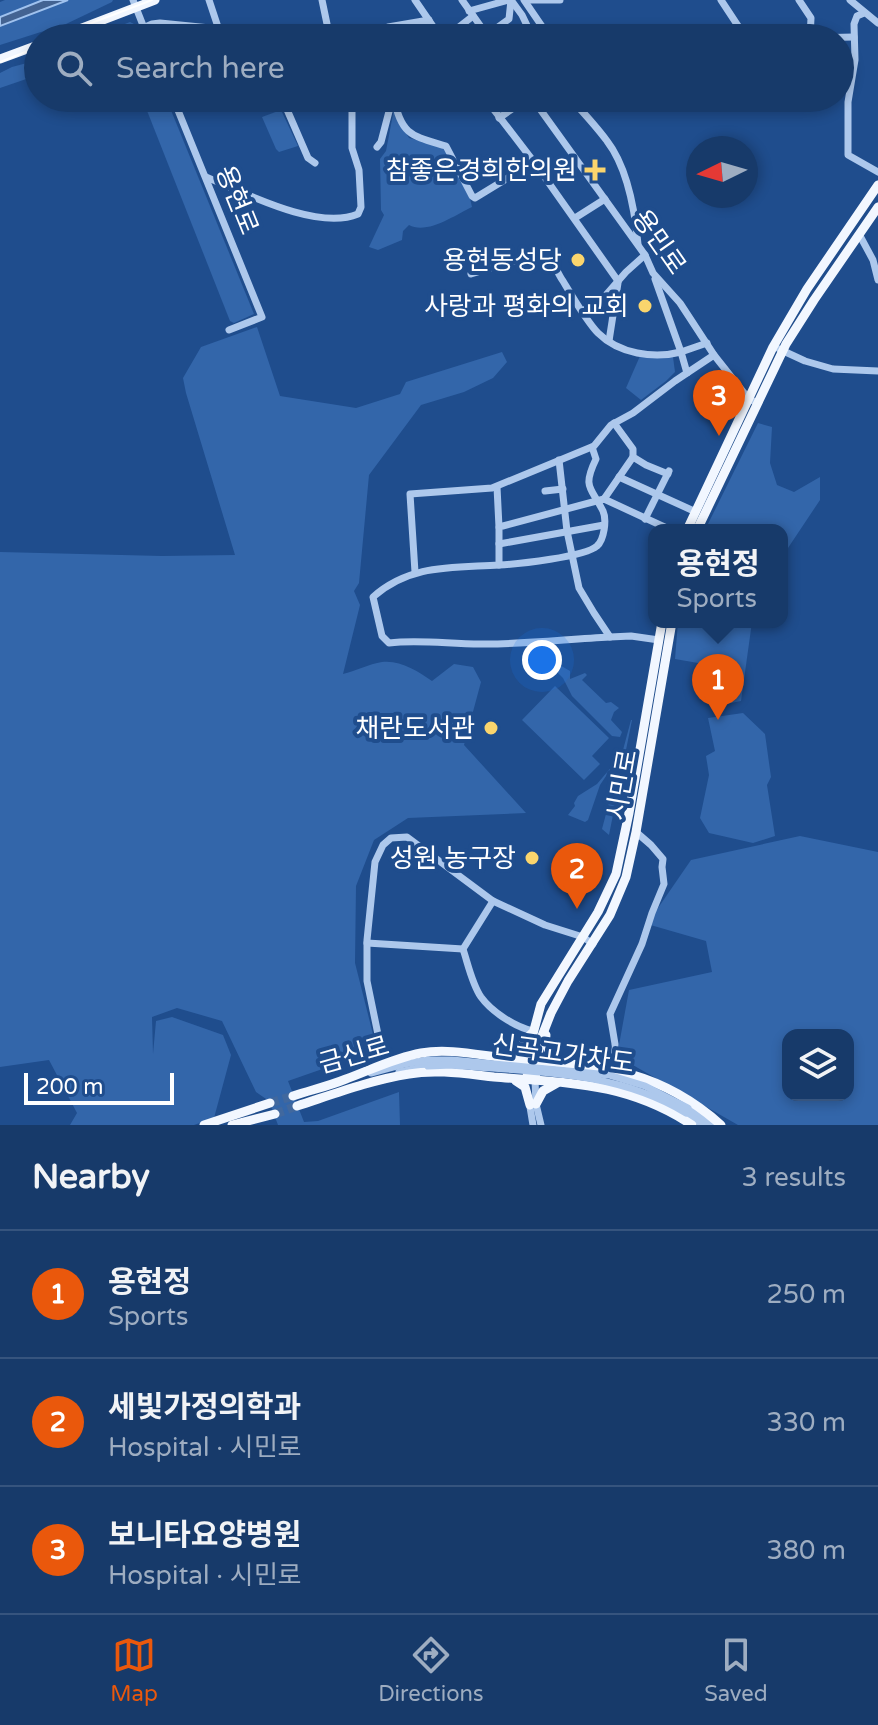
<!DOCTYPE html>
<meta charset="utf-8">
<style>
:root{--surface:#173a6a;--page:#204170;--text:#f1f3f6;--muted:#9eadc1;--line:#36547e;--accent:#ea580c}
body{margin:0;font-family:"Varela Round","Noto Sans KR",sans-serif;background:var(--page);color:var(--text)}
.controls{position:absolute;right:24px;bottom:24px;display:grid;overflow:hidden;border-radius:16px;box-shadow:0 4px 12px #0003}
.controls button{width:72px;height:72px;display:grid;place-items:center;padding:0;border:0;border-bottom:2px solid var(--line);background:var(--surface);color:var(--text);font:40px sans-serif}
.compass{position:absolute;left:686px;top:136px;width:72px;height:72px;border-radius:50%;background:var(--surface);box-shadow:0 4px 12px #0003;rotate:265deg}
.scale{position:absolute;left:24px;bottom:20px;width:150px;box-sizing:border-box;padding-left:8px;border:4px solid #fff;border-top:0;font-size:22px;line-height:28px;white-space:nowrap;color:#fff;-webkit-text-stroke:6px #1f4d8d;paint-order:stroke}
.you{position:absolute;left:542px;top:660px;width:28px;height:28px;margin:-20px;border:6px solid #fff;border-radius:50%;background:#1a73e8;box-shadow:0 0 0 12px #1a73e833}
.badge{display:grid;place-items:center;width:52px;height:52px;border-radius:50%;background:var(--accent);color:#fff;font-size:26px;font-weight:700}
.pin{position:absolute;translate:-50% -66px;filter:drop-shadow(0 2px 4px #0008)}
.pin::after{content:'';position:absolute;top:42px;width:28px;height:24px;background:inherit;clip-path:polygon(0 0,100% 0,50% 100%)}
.popup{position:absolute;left:648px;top:524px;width:140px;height:104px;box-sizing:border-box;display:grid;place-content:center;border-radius:16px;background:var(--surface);filter:drop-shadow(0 2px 6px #0005);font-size:26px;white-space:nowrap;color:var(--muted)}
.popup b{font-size:30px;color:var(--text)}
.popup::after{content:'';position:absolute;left:50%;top:100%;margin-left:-16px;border:16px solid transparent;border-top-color:var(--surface)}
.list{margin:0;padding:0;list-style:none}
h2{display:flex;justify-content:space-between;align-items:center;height:104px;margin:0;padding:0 32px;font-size:34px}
h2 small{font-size:26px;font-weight:400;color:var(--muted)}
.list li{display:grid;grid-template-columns:52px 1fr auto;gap:24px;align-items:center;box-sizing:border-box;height:128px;padding:0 32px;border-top:2px solid var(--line)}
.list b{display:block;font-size:30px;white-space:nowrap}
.list p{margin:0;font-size:26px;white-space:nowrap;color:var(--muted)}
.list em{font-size:26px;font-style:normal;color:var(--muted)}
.icon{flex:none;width:44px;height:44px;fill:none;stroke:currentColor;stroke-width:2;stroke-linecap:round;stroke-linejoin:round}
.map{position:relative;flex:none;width:878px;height:1125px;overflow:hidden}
.search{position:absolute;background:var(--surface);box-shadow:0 4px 12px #0003;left:24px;right:24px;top:24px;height:88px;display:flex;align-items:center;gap:20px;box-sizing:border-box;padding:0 28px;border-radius:44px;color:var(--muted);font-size:30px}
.sheet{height:488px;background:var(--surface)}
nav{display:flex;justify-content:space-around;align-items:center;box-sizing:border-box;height:112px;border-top:2px solid var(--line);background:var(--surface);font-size:22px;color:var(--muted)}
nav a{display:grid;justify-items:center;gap:4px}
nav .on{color:var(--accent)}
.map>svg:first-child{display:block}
.green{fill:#36a;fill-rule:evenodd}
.water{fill:#436392;stroke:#a0c2ee;stroke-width:2}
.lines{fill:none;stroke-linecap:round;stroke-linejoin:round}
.major-tunnel{stroke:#41689e;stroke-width:9;stroke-dasharray:9 4.5;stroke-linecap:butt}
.minor{stroke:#adc8ec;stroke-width:7}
.major{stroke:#f2f7ff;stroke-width:9}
.tram{stroke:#fff;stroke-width:2}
.minor-bridge{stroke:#adc8ec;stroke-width:7}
.poi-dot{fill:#fad56d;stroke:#1f4d8d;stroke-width:3}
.labels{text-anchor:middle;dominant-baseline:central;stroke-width:8;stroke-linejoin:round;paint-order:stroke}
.poi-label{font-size:26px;fill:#fff;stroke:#1f4d8d;text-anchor:end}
.street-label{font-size:26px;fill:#fff;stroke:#1f4d8d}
</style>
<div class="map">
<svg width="878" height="1125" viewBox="0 0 878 1125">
<rect width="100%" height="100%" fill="#1f4d8d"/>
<!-- green -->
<g class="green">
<polygon points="5,0 113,0 112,2 66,24 0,45 0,2"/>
<polygon points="130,22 136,25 141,38 89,38"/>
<polygon points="38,60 38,75 0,88 0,73 12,67"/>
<polygon points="142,98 166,98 254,314 234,323 230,321"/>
<path d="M394,109L409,138L446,147L469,194L472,207C455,215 427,235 409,225L403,231L402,240L378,250L369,247L384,215L381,210L380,159L386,151Z"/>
<polygon points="281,110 298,146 279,152 276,149 262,117"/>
<path d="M257,327L280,396L356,408L400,394L406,382L502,352L507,362L493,378L464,392L421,405L369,475L359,583L354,591L360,605L343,674C355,671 369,664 382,662C401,660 417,671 432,681L454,664L473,667L481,682L464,745L526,813L408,818L374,840L356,886L355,963L377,1050L288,1081L304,1122L318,1121L399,1092L400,1125H278L269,1101L256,1092L222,1021L177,1008L152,1017L153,1054L156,1021L172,1017L223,1035L231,1055L214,1118L194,1125H70L77,1113L49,1060L0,1067V552L162,556L235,555L186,393L183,378L201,347Z"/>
<polygon points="640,356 673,357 675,372 666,381 641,400 626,388"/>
<polygon points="758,423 772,427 770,463 777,485 794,492 820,477 820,500 782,557 782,530 705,530"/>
<polygon points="678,622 752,622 741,701 721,705 701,698 698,663 675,659"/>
<polygon points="551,660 570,671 570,679 585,673 587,675 582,680 606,703 611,702 619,708 614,712 611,720 622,732 620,737 612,736 572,696 563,678 554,669 557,665"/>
<polygon points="555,686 609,738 592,756 600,764 584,780 522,720"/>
<polygon points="743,713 765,734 771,777 767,785 775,836 753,843 709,833 700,818 709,775 706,756 715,751 708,718"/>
<polygon points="631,720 632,720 609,835 602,829"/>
<polygon points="614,764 600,785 588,820 585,822 568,815 575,806 574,803 578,796 597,784"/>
<path d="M800,836L878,852V1125H738L617,1056L629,990L712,972L706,941L647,924L691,860ZM788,1035H848V1095H788Z"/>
</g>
<!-- water -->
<polygon class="water" points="43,0 68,0 0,26 0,17"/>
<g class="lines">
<!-- major-tunnel -->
<g class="major-tunnel">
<polyline points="270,1103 293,1096"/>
<polyline points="275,1114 297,1106"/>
</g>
<!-- minor -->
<g class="minor">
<polyline points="133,0 148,38"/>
<polyline points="209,0 219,30"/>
<polyline points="322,0 327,24 327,38"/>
<polyline points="415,0 441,38"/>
<polyline points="462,0 489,38"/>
<polyline points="511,0 522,15 533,38"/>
<polyline points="524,0 550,38"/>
<polyline points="530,0 560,0"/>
<polyline points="721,0 746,38"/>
<polyline points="799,0 811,18 810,38"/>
<polyline points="850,0 878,23"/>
<polyline points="469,11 509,0"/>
<polyline points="864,13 857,16 854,24 855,60 848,102 848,155 878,172"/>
<polyline points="143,28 152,24 160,23 210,28 238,38"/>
<polyline points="487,35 509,19 511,0"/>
<polyline points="370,38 372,33 388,27 429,20"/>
<polyline points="445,38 473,16"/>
<polyline points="810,38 854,37"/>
<polyline points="173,98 262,317 229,330"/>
<polyline points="282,98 308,158 315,163"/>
<path d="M394,98C401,136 413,136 446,146L472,196L475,198L534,162"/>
<polyline points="485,98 534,162 618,281"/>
<polyline points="532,98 645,255 653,273 680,303 714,355 748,398 753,401"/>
<path d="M570,98C583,112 596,126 607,141C627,167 635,212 638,244"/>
<polyline points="499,118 528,98"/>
<polyline points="377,147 381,142 392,100"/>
<path d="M206,177C245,193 317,231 358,214L361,207L359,170L352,148V98"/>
<polyline points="575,218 605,199"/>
<polyline points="859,234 873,260 878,280"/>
<path d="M471,274L540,253C553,257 556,271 563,281C572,296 587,322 598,333C619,354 654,359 681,352L655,279"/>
<polyline points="583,311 605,296 626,272 645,255"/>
<polyline points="609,341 618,283"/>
<polyline points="779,349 805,361 833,369 878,371"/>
<polyline points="687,373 681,352 707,343"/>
<polyline points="614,423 633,449 633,457 646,465 668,474"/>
<polyline points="559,460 567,531 579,588 594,613 610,637 631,636 659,640"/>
<polyline points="619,477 696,512"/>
<polyline points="497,487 499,527"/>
<polyline points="545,491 563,489"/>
<polyline points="604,499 633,457"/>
<polyline points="645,519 669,471"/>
<polyline points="499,544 604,525"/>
<path d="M499,565C517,564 585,557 597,546C604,540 607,520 603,511C591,487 582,488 596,459L592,447"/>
<polyline points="415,572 410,494 492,488 594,446 611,425 633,413 675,381 714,355"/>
<path d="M610,637C569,639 528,644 487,644C454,645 422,639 389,643L382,636L373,597C410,564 452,568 499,565V527L604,499L671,530"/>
<path d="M493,901L463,949C468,964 472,984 481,997C492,1012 515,1027 533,1031"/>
<polyline points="367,943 463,949"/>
<polyline points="381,1049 367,981 367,940 375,862 383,845 391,838 407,837 493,901 545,925 583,937 593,944"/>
<polyline points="614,1062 615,1044 610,1014 642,944 652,913 664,884 662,867 663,859 651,845 636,832"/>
<polyline points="399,1072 428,1066"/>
<polyline points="371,1073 404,1064 428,1060"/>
<polyline points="535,1080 536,1104 541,1125"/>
<polyline points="529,1101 533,1125"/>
<polyline points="688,1108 712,1125"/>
<polyline points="686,1113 703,1125"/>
</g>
<!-- major -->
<g class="major">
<polyline points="56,38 155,0"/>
<polyline points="0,59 38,45"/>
<polyline points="687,530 773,347 807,289 878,185"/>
<polyline points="697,530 786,344 814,300 878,207"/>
<path d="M546,1035C544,1047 551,1056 561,1061"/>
<polyline points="502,1056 519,1049 531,1034"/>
<polyline points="527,1079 530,1045 541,1004 598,912 616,874 629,813 662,622"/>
<polyline points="535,1080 540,1041 551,1013 568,981 610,915 626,877 636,832 672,622"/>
<polyline points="516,1081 525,1087 530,1105"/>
<path d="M293,1096C311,1090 329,1086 346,1079C371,1070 394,1058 421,1053C448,1048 478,1055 505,1058C591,1066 653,1064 721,1125"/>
<polyline points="536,1104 543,1091 557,1083"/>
<path d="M297,1106C334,1094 371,1080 409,1074C436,1069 466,1074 494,1077C568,1083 627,1082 692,1125"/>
<polyline points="204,1125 270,1103"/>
<polyline points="232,1125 275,1114"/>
</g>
<!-- tram -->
<g class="tram">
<polyline points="52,38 152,0"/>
<polyline points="0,62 38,47"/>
</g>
<!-- minor-bridge -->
<g class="minor-bridge">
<polyline points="428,1060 452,1060 609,1075 645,1086 688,1108"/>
<path d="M428,1066L452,1065C531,1072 616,1070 686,1113"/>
</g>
</g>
<!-- markers -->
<g class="poi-dot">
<path d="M591 158h8v8h8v8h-8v8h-8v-8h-8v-8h8z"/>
<circle cx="578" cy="260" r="8"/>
<circle cx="645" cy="306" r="8"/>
<circle cx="491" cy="728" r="8"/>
<circle cx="532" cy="858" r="8"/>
</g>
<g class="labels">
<!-- poi labels -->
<g class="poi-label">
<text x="577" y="170">참좋은경희한의원</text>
<text x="562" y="260">용현동성당</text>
<text x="629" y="306">사랑과 평화의 교회</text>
<text x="475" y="728">채란도서관</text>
<text x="516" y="858">성원 농구장</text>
</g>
<!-- street labels -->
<g class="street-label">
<text transform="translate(237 200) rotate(68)">용현로</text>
<text transform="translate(659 242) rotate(55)">용민로</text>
<text transform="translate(622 785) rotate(-80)">시민로</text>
<text transform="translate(563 1054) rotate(8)">신곡고가차도</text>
<text transform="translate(354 1055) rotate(-16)">금신로</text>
</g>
</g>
</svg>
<div class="controls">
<button><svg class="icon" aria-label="layers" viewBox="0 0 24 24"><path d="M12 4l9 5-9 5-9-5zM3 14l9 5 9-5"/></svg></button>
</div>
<svg class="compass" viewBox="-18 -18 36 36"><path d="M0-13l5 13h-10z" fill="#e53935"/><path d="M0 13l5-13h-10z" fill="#9eadc1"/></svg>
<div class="scale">200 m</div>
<div class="you"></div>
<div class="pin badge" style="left:718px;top:720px">1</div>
<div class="popup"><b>용현정</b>Sports</div>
<div class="pin badge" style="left:577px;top:909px">2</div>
<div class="pin badge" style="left:719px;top:436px">3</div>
<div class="search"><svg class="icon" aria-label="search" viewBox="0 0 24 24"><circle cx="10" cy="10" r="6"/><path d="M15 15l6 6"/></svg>Search here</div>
</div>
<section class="sheet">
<h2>Nearby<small>3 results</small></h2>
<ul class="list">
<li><span class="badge">1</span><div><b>용현정</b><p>Sports</p></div><em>250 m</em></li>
<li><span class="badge">2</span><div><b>세빛가정의학과</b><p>Hospital · 시민로</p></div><em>330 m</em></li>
<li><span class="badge">3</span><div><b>보니타요양병원</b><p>Hospital · 시민로</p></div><em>380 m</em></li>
</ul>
</section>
<nav>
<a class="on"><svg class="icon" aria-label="map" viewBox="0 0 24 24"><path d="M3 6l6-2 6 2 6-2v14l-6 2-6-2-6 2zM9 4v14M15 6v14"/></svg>Map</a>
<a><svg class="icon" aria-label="directions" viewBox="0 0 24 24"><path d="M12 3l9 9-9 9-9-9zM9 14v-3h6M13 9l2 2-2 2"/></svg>Directions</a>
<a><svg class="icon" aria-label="saved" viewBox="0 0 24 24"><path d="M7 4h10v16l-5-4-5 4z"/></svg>Saved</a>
</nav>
